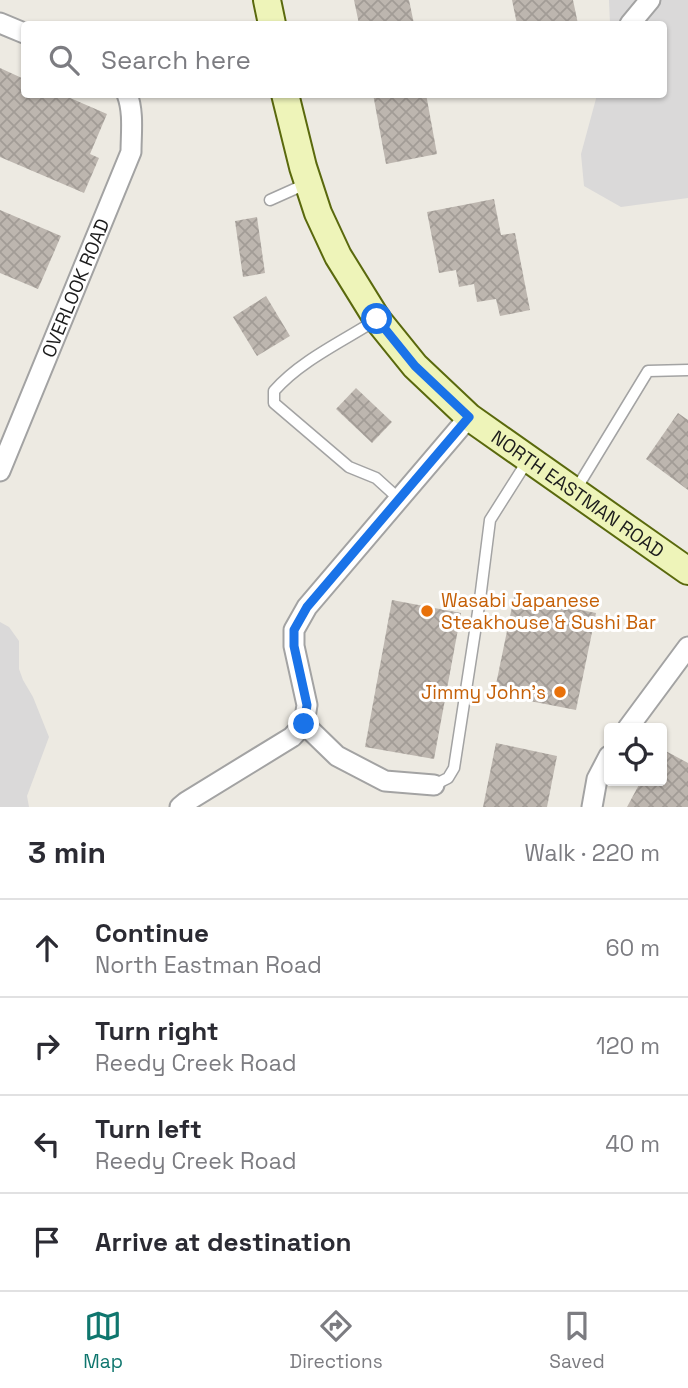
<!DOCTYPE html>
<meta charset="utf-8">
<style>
:root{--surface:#fff;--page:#f2f2f3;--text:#2b2b33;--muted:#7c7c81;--line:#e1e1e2;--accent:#0f766e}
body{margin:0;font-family:"Space Grotesk",sans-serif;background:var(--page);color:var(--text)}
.controls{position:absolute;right:21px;bottom:21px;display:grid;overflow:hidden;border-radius:7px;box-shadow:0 2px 5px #0004}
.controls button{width:63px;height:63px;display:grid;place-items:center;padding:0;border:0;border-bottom:2px solid var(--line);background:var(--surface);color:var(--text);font:35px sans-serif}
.stop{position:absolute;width:21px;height:21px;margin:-16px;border:5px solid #1a73e8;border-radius:50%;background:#fff}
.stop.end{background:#1a73e8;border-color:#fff;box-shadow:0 2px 7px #0008}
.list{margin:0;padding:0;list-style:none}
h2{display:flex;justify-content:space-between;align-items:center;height:91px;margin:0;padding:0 28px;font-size:30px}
h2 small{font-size:23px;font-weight:400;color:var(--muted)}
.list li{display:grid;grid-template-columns:46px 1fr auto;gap:21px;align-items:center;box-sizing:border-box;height:98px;padding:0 28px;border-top:2px solid var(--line)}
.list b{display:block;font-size:26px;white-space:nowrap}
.list p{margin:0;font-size:23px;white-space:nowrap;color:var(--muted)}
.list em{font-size:23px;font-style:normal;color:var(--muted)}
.icon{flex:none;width:38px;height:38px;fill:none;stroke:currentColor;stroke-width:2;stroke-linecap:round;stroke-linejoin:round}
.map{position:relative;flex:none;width:688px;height:807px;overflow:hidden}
.search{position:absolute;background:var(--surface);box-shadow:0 2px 5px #0004;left:21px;right:21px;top:21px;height:77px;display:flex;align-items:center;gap:18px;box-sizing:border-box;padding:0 24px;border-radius:7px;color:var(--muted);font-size:26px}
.sheet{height:483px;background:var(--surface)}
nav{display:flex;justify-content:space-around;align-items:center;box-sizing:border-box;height:98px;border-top:2px solid var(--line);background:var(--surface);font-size:19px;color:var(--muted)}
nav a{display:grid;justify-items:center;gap:4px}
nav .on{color:var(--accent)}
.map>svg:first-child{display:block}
.residential{fill:#dad9d9}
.building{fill:url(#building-cross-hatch)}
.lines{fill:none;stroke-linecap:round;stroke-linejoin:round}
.lane-casing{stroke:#a3a3a3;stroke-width:13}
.street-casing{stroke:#a3a3a3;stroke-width:23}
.secondary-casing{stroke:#5a690d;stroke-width:30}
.lane{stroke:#fff;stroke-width:10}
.street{stroke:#fff;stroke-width:19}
.secondary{stroke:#eef4b9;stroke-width:26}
.route{stroke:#1a73e8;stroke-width:9}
.food-dot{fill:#e8710a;stroke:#fff;stroke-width:2.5}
.labels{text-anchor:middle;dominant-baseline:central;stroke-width:6;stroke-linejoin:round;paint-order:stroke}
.street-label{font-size:19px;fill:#1c1c1c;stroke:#fff}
.food-label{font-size:19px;fill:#c56008;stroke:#fff;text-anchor:start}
</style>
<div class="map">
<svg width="688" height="807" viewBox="0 0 688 807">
<defs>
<pattern id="building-cross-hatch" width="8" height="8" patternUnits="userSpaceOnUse" patternTransform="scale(1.75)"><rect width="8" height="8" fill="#bdb6af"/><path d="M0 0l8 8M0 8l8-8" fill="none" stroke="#a29c96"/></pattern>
</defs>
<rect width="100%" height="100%" fill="#edeae2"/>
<!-- residential -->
<g class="residential">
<polygon points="609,0 688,0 688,198 621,207 584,186 581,154 597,95 664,94 664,24 610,24"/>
<polygon points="0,622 9,627 19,641 19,669 23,680 33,697 49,737 27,796 29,807 0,807"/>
</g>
<!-- building -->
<g class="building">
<polygon points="354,0 409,0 414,24 359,24"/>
<polygon points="512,0 573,0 578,24 517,24"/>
<polygon points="0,68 24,79 24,94 61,94 107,114 90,154 99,158 84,193 0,157"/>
<polygon points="373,94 426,94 437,154 386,164"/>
<polygon points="494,199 501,235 515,233 530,310 500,316 496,299 477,302 474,284 459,287 456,270 439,273 427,212"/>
<polygon points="0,210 61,236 38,289 0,273"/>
<polygon points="257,217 265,273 243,277 235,221"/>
<polygon points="266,296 290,336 257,356 233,317"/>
<polygon points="356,388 392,422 372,443 336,409"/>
<polygon points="678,413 688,420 688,490 646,459"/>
<polygon points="514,597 596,613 576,710 494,694"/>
<polygon points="392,600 461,613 434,759 365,747"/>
<polygon points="496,743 557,756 547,807 483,807"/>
<polygon points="662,749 688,763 688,807 627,807 641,781 662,781"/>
</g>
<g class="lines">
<defs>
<g id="lane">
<polyline points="270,200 308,183"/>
<path d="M376,320C343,341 300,361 274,391V403L349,467L376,478L398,498"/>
<polyline points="575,491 648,371 688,370"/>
<polyline points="434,785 448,778 454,768 480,599 490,520 528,460"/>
</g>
<g id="street">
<polyline points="0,23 24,33"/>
<polyline points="630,24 650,0"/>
<path id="s1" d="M0,471L131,152C131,134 134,112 127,94"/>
<polyline points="304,724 337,756 385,781 434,785"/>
<polyline points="628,728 688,647"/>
<polyline points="180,807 186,802 292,737 304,724 307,705 294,646 294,630 307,607 469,417"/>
<polyline points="592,807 597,779 609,756"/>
</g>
<g id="secondary">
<polyline points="267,0 272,24"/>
<path id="s2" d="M285,94L303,167L318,213L338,256L377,319L415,366L469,417L688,571"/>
</g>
</defs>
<!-- lane casing -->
<use href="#lane" class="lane-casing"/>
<!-- street casing -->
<use href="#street" class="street-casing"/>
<!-- secondary casing -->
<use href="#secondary" class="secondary-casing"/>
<!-- lane -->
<use href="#lane" class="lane"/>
<!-- street -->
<use href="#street" class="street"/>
<!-- secondary -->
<use href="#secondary" class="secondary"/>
</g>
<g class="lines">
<!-- route -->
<polyline class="route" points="304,724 307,705 294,646 294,630 307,607 469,417 415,366 377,319"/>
</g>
<!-- markers -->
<g class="food-dot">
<circle cx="427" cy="611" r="7"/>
<circle cx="560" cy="692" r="7"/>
</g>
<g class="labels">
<!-- street labels -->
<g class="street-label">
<text stroke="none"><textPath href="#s1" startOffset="198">OVERLOOK ROAD</textPath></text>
<text stroke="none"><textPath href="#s2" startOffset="513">NORTH EASTMAN ROAD</textPath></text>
</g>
<!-- food labels -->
<g class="food-label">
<text x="441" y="600">Wasabi Japanese<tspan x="441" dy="22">Steakhouse &amp; Sushi Bar</tspan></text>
<text x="546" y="692" text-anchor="end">Jimmy John's</text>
</g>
</g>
</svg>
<div class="controls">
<button><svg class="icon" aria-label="locate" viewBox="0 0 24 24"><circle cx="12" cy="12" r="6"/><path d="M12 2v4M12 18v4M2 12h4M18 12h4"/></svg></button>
</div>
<div class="stop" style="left:377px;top:319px"></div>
<div class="stop end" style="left:304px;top:724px"></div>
<div class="search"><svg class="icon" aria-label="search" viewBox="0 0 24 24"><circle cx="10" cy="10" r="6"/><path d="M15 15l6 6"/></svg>Search here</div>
</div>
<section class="sheet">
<h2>3 min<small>Walk · 220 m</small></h2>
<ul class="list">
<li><svg class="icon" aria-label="ahead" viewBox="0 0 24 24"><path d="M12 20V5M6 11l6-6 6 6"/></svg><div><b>Continue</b><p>North Eastman Road</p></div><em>60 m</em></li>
<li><svg class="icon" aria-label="right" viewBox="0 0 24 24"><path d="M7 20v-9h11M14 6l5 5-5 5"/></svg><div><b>Turn right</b><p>Reedy Creek Road</p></div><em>120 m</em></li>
<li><svg class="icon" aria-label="left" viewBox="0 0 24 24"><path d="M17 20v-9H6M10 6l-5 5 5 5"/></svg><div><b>Turn left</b><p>Reedy Creek Road</p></div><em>40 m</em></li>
<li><svg class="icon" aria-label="arrive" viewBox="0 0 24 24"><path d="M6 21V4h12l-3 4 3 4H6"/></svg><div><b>Arrive at destination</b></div></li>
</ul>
</section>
<nav>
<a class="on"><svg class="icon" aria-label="map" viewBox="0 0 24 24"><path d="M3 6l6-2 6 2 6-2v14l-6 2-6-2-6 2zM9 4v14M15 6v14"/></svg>Map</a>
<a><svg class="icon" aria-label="directions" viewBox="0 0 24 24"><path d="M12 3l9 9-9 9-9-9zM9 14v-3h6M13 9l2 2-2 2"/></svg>Directions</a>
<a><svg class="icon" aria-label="saved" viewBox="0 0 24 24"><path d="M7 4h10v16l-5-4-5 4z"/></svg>Saved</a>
</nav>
